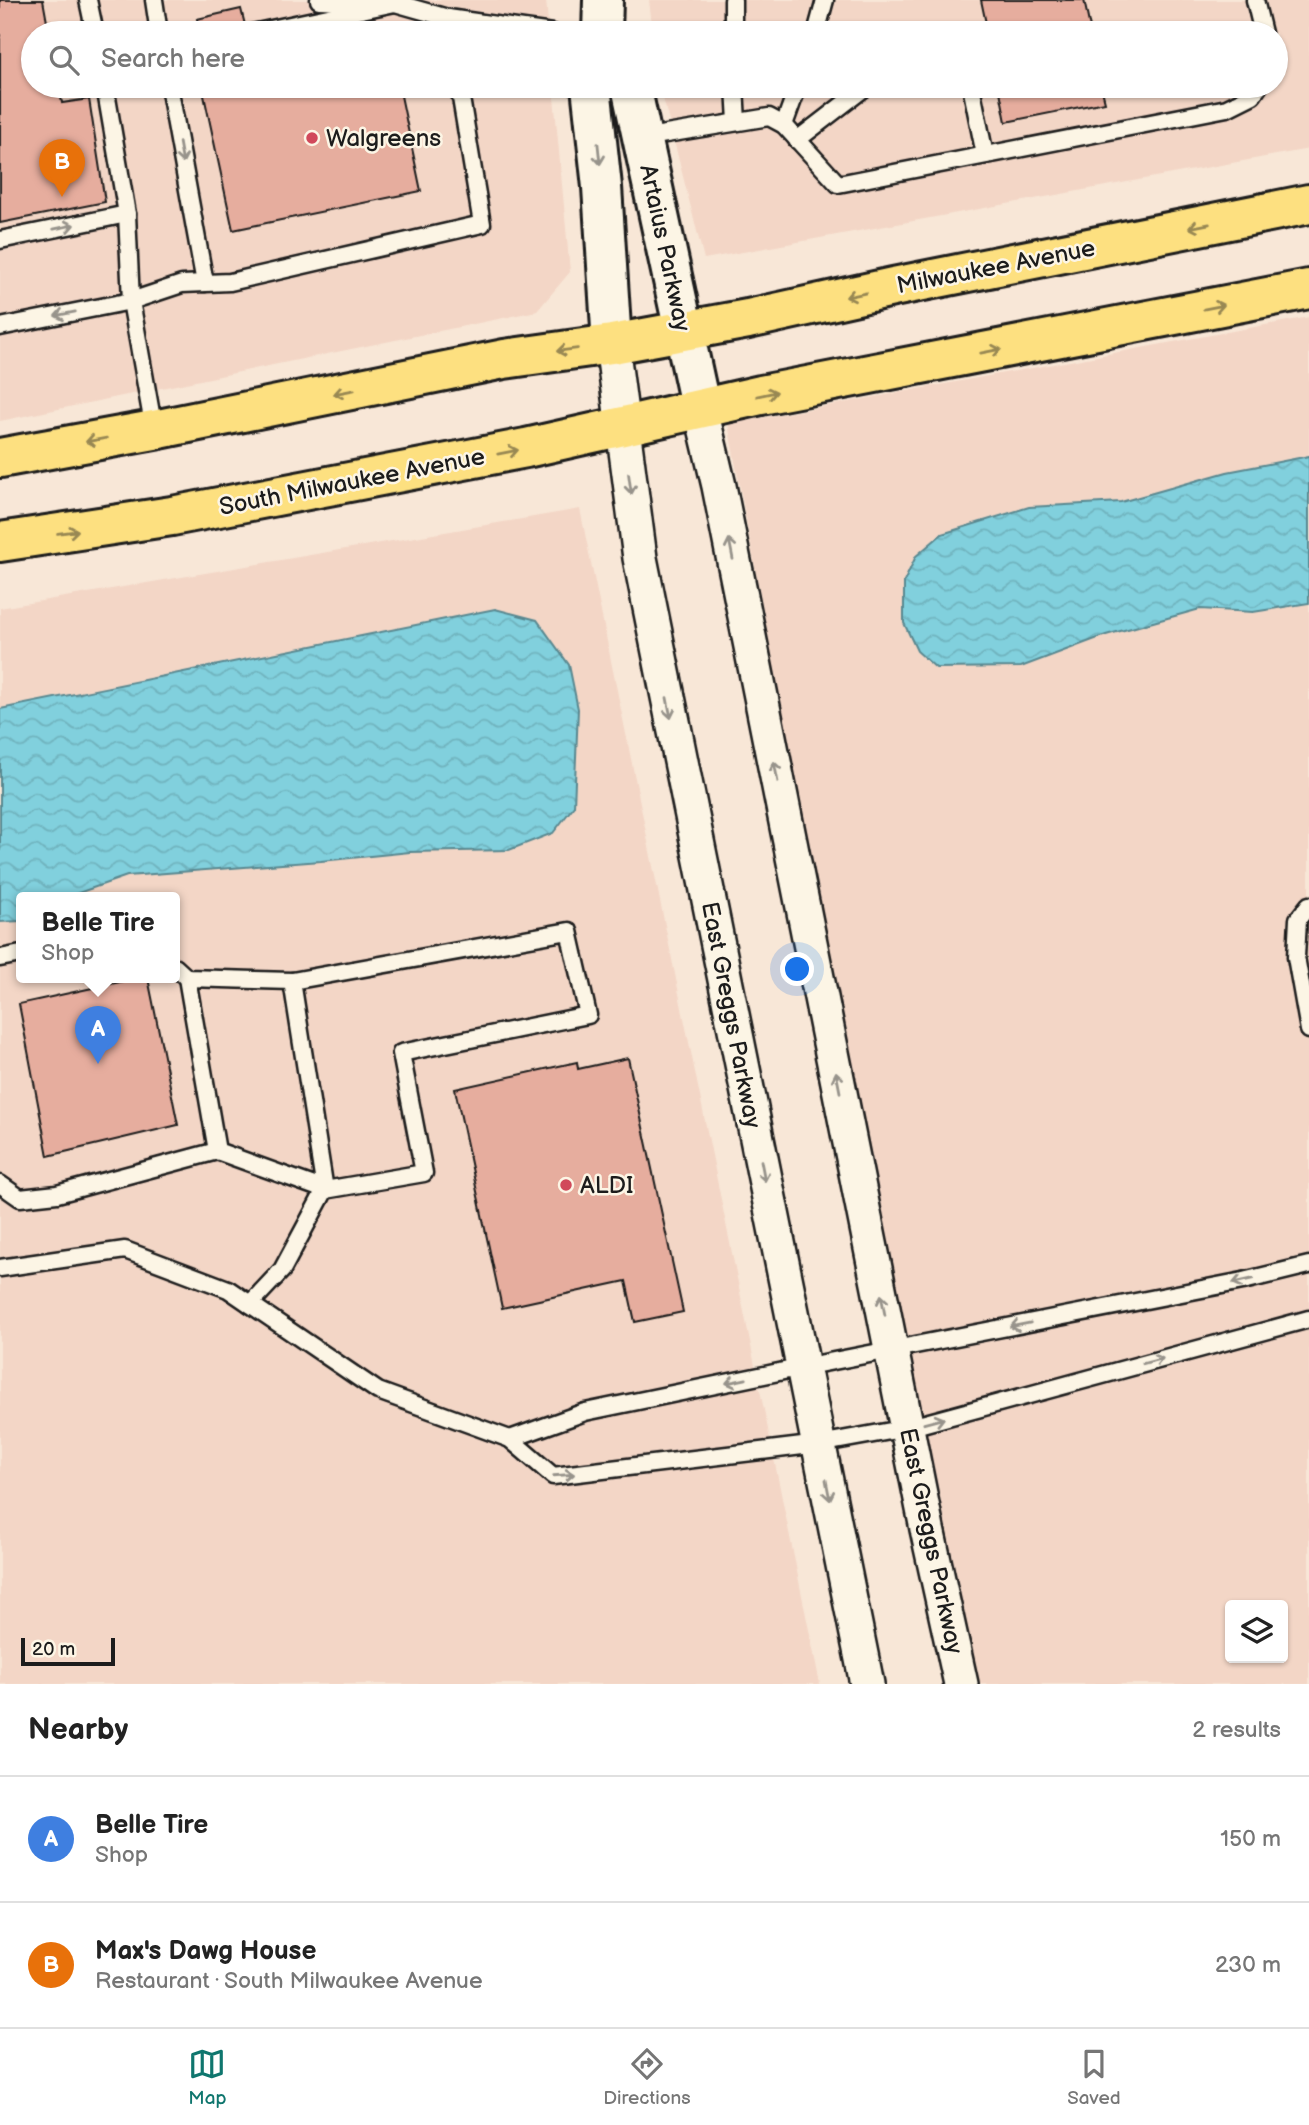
<!DOCTYPE html>
<meta charset="utf-8">
<style>
:root{--surface:#fff;--page:#f6f6f6;--text:#222;--muted:#767676;--line:#e0e0e0;--accent:#0f766e}
body{margin:0;font-family:"Balsamiq Sans",sans-serif;background:var(--page);color:var(--text)}
.controls{position:absolute;right:21px;bottom:21px;display:grid;overflow:hidden;border-radius:7px;box-shadow:0 2px 5px #0004}
.controls button{width:63px;height:63px;display:grid;place-items:center;padding:0;border:0;border-bottom:2px solid var(--line);background:var(--surface);color:var(--text);font:35px sans-serif}
.scale{position:absolute;left:21px;bottom:18px;width:94px;box-sizing:border-box;padding-left:7px;border:4px solid #1c1c1c;border-top:0;font-size:19px;line-height:24px;white-space:nowrap;color:#1c1c1c;-webkit-text-stroke:5px #fcf5e5;paint-order:stroke}
.you{position:absolute;left:798px;top:970px;width:24px;height:24px;margin:-18px;border:5px solid #fff;border-radius:50%;background:#1a73e8;box-shadow:0 0 0 10px #1a73e833}
.badge{display:grid;place-items:center;width:46px;height:46px;border-radius:50%;background:var(--accent);color:#fff;font-size:23px;font-weight:700}
.pin{position:absolute;translate:-50% -58px;filter:drop-shadow(0 2px 4px #0008)}
.pin::after{content:'';position:absolute;top:37px;width:24px;height:21px;background:inherit;clip-path:polygon(0 0,100% 0,50% 100%)}
.popup{position:absolute;left:16px;top:892px;width:164px;height:91px;box-sizing:border-box;display:grid;place-content:center;border-radius:7px;background:var(--surface);filter:drop-shadow(0 2px 5px #0005);font-size:23px;white-space:nowrap;color:var(--muted)}
.popup b{font-size:26px;color:var(--text)}
.popup::after{content:'';position:absolute;left:50%;top:100%;margin-left:-14px;border:14px solid transparent;border-top-color:var(--surface)}
.list{margin:0;padding:0;list-style:none}
h2{display:flex;justify-content:space-between;align-items:center;height:91px;margin:0;padding:0 28px;font-size:30px}
h2 small{font-size:23px;font-weight:400;color:var(--muted)}
.list li{display:grid;grid-template-columns:46px 1fr auto;gap:21px;align-items:center;box-sizing:border-box;height:126px;padding:0 28px;border-top:2px solid var(--line)}
.list b{display:block;font-size:26px;white-space:nowrap}
.list p{margin:0;font-size:23px;white-space:nowrap;color:var(--muted)}
.list em{font-size:23px;font-style:normal;color:var(--muted)}
.icon{flex:none;width:38px;height:38px;fill:none;stroke:currentColor;stroke-width:2;stroke-linecap:round;stroke-linejoin:round}
.map{position:relative;flex:none;width:1309px;height:1684px;overflow:hidden}
.search{position:absolute;background:var(--surface);box-shadow:0 2px 5px #0004;left:21px;right:21px;top:21px;height:77px;display:flex;align-items:center;gap:18px;box-sizing:border-box;padding:0 24px;border-radius:38px;color:var(--muted);font-size:26px}
.sheet{height:343px;background:var(--surface)}
nav{display:flex;justify-content:space-around;align-items:center;box-sizing:border-box;height:98px;border-top:2px solid var(--line);background:var(--surface);font-size:19px;color:var(--muted)}
nav a{display:grid;justify-items:center;gap:4px}
nav .on{color:var(--accent)}
.map>svg:first-child{display:block}
.built{fill:#f3d6c6;fill-rule:evenodd}
.water{fill:url(#water-waves);stroke:#598890;stroke-width:2}
.building{fill:#e6ad9e;stroke:#1c1c1c;stroke-width:2}
.lines{fill:none;stroke-linecap:round;stroke-linejoin:round}
.lane-casing{stroke:#1c1c1c;stroke-width:21}
.street-casing{stroke:#1c1c1c;stroke-width:38}
.secondary-casing{stroke:#1c1c1c;stroke-width:44}
.primary-casing{stroke:#1c1c1c;stroke-width:44}
.lane{stroke:#fcf5e5;stroke-width:16}
.street{stroke:#fcf5e5;stroke-width:33}
.secondary{stroke:#fcf5e5;stroke-width:38}
.primary{stroke:#fde080;stroke-width:38}
.oneway{stroke:#97938b}
.oneway2{stroke:#988853}
.poi-dot{fill:#d1495b;stroke:#fcf5e5;stroke-width:2.5}
.labels{text-anchor:middle;dominant-baseline:central;stroke-width:5;stroke-linejoin:round;paint-order:stroke}
.poi-label{font-size:24px;fill:#1c1c1c;stroke:#fcf5e5;text-anchor:start}
.street-label{font-size:24px;fill:#1c1c1c;stroke:#fcf5e5}
</style>
<div class="map">
<svg width="1309" height="1684" viewBox="0 0 1309 1684">
<defs>
<pattern id="water-waves" width="16" height="10" patternUnits="userSpaceOnUse" patternTransform="scale(1.75)"><rect width="16" height="10" fill="#81d0dd"/><path d="M0 5q4-4 8 0t8 0" fill="none" stroke="#6fb2bd"/></pattern>
</defs>
<rect width="100%" height="100%" fill="#f8e7d7"/>
<filter id="ink" filterUnits="userSpaceOnUse"><feTurbulence type="fractalNoise" baseFrequency=".0143" numOctaves="2"/><feDisplacementMap in="SourceGraphic" scale="14" xChannelSelector="R" yChannelSelector="G"/><feConvolveMatrix kernelMatrix="1 2 1 2 8 2 1 2 1" color-interpolation-filters="sRGB"/></filter>
<g filter="url(#ink)">
<!-- built -->
<g class="built">
<polygon points="0,0 546,0 549,33 33,33 33,86 553,86 570,272 537,311 0,421"/>
<polygon points="649,0 1309,0 1309,149 704,259 660,86 1276,86 1276,33 653,33"/>
<path d="M1309,317V1684H965L728,424ZM1230,1605H1283V1658H1230Z"/>
<path d="M580,509L820,1684H0V608ZM21,898H175V978H21Z"/>
</g>
<!-- water -->
<g class="water">
<polygon points="1309,456 1309,603 1253,612 1200,609 1106,635 1021,667 936,668 917,651 904,623 904,582 916,556 942,534 1029,507 1121,502 1227,472"/>
<polygon points="495,609 537,620 569,665 578,709 574,806 553,833 509,850 410,852 321,861 127,876 64,898 21,898 21,921 0,922 0,709"/>
</g>
<!-- building -->
<g class="building">
<polygon points="0,0 43,0 49,33 33,33 33,86 59,86 62,103 89,99 105,202 0,223"/>
<polygon points="981,0 1084,0 1091,33 988,33"/>
<polygon points="241,9 247,33 200,33 197,19"/>
<polygon points="202,86 399,86 421,191 233,230"/>
<polygon points="999,86 1101,86 1105,102 1006,122"/>
<polygon points="138,978 148,978 178,1125 48,1156 19,1004"/>
<polygon points="628,1058 683,1312 635,1322 626,1281 502,1308 455,1089 577,1062 578,1069"/>
</g>
<g class="lines">
<defs>
<g id="lane">
<polyline points="88,0 95,33"/>
<polyline points="154,0 159,33"/>
<polyline points="319,0 395,3 448,18"/>
<polyline points="1255,0 1263,33"/>
<polyline points="252,33 395,3"/>
<polyline points="450,33 448,18 552,33"/>
<polyline points="733,33 733,0"/>
<polyline points="816,33 825,0"/>
<polyline points="105,86 127,214 131,301 154,430"/>
<polyline points="169,86 205,283"/>
<polyline points="735,86 737,122"/>
<polyline points="971,86 985,155"/>
<polyline points="784,125 798,86"/>
<polyline points="642,138 769,117 784,125 838,184 1227,108 1253,95 1259,86"/>
<polyline points="797,140 867,86"/>
<polyline points="0,240 127,214"/>
<polyline points="0,327 131,301 182,284 230,282 482,224 459,86"/>
<polyline points="1309,905 1298,919 1296,957 1309,1030"/>
<polyline points="0,958 21,954"/>
<polyline points="175,967 187,978 292,981"/>
<polyline points="187,978 217,1151 325,1190 424,1173 401,1053 588,1015 569,931 292,981 325,1190 282,1270 250,1304"/>
<polyline points="0,1184 20,1198 57,1194 217,1151"/>
<polyline points="0,1268 125,1250 228,1289 378,1391 510,1439 553,1476 819,1444 907,1428 1309,1319"/>
<polyline points="510,1439 585,1412 803,1367 1243,1281 1309,1265"/>
</g>
<g id="street">
<polyline points="612,344 640,558 867,1684"/>
<polyline points="701,410 719,486 927,1529 961,1684"/>
</g>
<g id="secondary">
<polyline points="602,33 603,0"/>
<polyline points="591,86 602,187 612,344"/>
<polyline points="631,86 701,410"/>
</g>
<g id="primary">
<polyline points="0,458 154,430 504,359 612,344 748,319 893,287 1309,204"/>
<polyline points="0,542 172,516 526,448 761,395 1309,289"/>
</g>
</defs>
<!-- lane casing -->
<use href="#lane" class="lane-casing"/>
<!-- street casing -->
<use href="#street" class="street-casing"/>
<!-- secondary casing -->
<use href="#secondary" class="secondary-casing"/>
<!-- primary casing -->
<use href="#primary" class="primary-casing"/>
<!-- lane -->
<use href="#lane" class="lane"/>
<!-- street -->
<use href="#street" class="street"/>
<!-- secondary -->
<use href="#secondary" class="secondary"/>
<!-- primary -->
<use href="#primary" class="primary"/>
</g>
<!-- one-way arrows -->
<defs><path id="oneway-shaft" d="M-6 0H5M1.5-3L5.5 0L1.5 3" fill="none" stroke-width="1.6" stroke-linecap="round" stroke-linejoin="round" transform="scale(1.75)"/></defs>
<g class="oneway">
<use href="#oneway-shaft" transform="translate(181 153) rotate(80)"/>
<use href="#oneway-shaft" transform="translate(599 154) rotate(84)"/>
<use href="#oneway-shaft" transform="translate(64 227) rotate(-12)"/>
<use href="#oneway-shaft" transform="translate(65 314) rotate(169)"/>
<use href="#oneway-shaft" transform="translate(630 484) rotate(82)"/>
<use href="#oneway-shaft" transform="translate(731 549) rotate(-101)"/>
<use href="#oneway-shaft" transform="translate(669 708) rotate(79)"/>
<use href="#oneway-shaft" transform="translate(776 772) rotate(-101)"/>
<use href="#oneway-shaft" transform="translate(838 1082) rotate(-101)"/>
<use href="#oneway-shaft" transform="translate(763 1171) rotate(79)"/>
<use href="#oneway-shaft" transform="translate(1243 1281) rotate(167)"/>
<use href="#oneway-shaft" transform="translate(883 1305) rotate(-101)"/>
<use href="#oneway-shaft" transform="translate(1020 1325) rotate(169)"/>
<use href="#oneway-shaft" transform="translate(1153 1361) rotate(-15)"/>
<use href="#oneway-shaft" transform="translate(736 1381) rotate(168)"/>
<use href="#oneway-shaft" transform="translate(934 1421) rotate(-15)"/>
<use href="#oneway-shaft" transform="translate(564 1475) rotate(-4)"/>
<use href="#oneway-shaft" transform="translate(828 1490) rotate(79)"/>
</g>
<g class="oneway2">
<use href="#oneway-shaft" transform="translate(1199 226) rotate(169)"/>
<use href="#oneway-shaft" transform="translate(856 295) rotate(168)"/>
<use href="#oneway-shaft" transform="translate(1214 307) rotate(-11)"/>
<use href="#oneway-shaft" transform="translate(567 350) rotate(172)"/>
<use href="#oneway-shaft" transform="translate(991 351) rotate(-11)"/>
<use href="#oneway-shaft" transform="translate(344 392) rotate(169)"/>
<use href="#oneway-shaft" transform="translate(767 394) rotate(-12)"/>
<use href="#oneway-shaft" transform="translate(96 440) rotate(170)"/>
<use href="#oneway-shaft" transform="translate(508 452) rotate(-11)"/>
<use href="#oneway-shaft" transform="translate(68 532) rotate(-8)"/>
</g>
</g>
<!-- markers -->
<g class="poi-dot">
<circle cx="312" cy="138" r="7"/>
<circle cx="566" cy="1185" r="7"/>
</g>
<g class="labels">
<!-- poi labels -->
<g class="poi-label">
<text x="326" y="138">Walgreens</text>
<text x="580" y="1185">ALDI</text>
</g>
<!-- street labels -->
<g class="street-label">
<text transform="translate(665 248) rotate(78)">Artaius Parkway</text>
<text transform="translate(996 267) rotate(-11)">Milwaukee Avenue</text>
<text transform="translate(352 482) rotate(-11)">South Milwaukee Avenue</text>
<text transform="translate(731 1015) rotate(79)">East Greggs Parkway</text>
<text transform="translate(931 1541) rotate(78)">East Greggs Parkway</text>
</g>
</g>
</svg>
<div class="controls">
<button><svg class="icon" aria-label="layers" viewBox="0 0 24 24"><path d="M12 4l9 5-9 5-9-5zM3 14l9 5 9-5"/></svg></button>
</div>
<div class="scale">20 m</div>
<div class="you"></div>
<div class="pin badge" style="left:98px;top:1064px;background:#3f7fe0">A</div>
<div class="popup"><b>Belle Tire</b>Shop</div>
<div class="pin badge" style="left:62px;top:197px;background:#e8710a">B</div>
<div class="search"><svg class="icon" aria-label="search" viewBox="0 0 24 24"><circle cx="10" cy="10" r="6"/><path d="M15 15l6 6"/></svg>Search here</div>
</div>
<section class="sheet">
<h2>Nearby<small>2 results</small></h2>
<ul class="list">
<li><span class="badge" style="background:#3f7fe0">A</span><div><b>Belle Tire</b><p>Shop</p></div><em>150 m</em></li>
<li><span class="badge" style="background:#e8710a">B</span><div><b>Max's Dawg House</b><p>Restaurant · South Milwaukee Avenue</p></div><em>230 m</em></li>
</ul>
</section>
<nav>
<a class="on"><svg class="icon" aria-label="map" viewBox="0 0 24 24"><path d="M3 6l6-2 6 2 6-2v14l-6 2-6-2-6 2zM9 4v14M15 6v14"/></svg>Map</a>
<a><svg class="icon" aria-label="directions" viewBox="0 0 24 24"><path d="M12 3l9 9-9 9-9-9zM9 14v-3h6M13 9l2 2-2 2"/></svg>Directions</a>
<a><svg class="icon" aria-label="saved" viewBox="0 0 24 24"><path d="M7 4h10v16l-5-4-5 4z"/></svg>Saved</a>
</nav>
